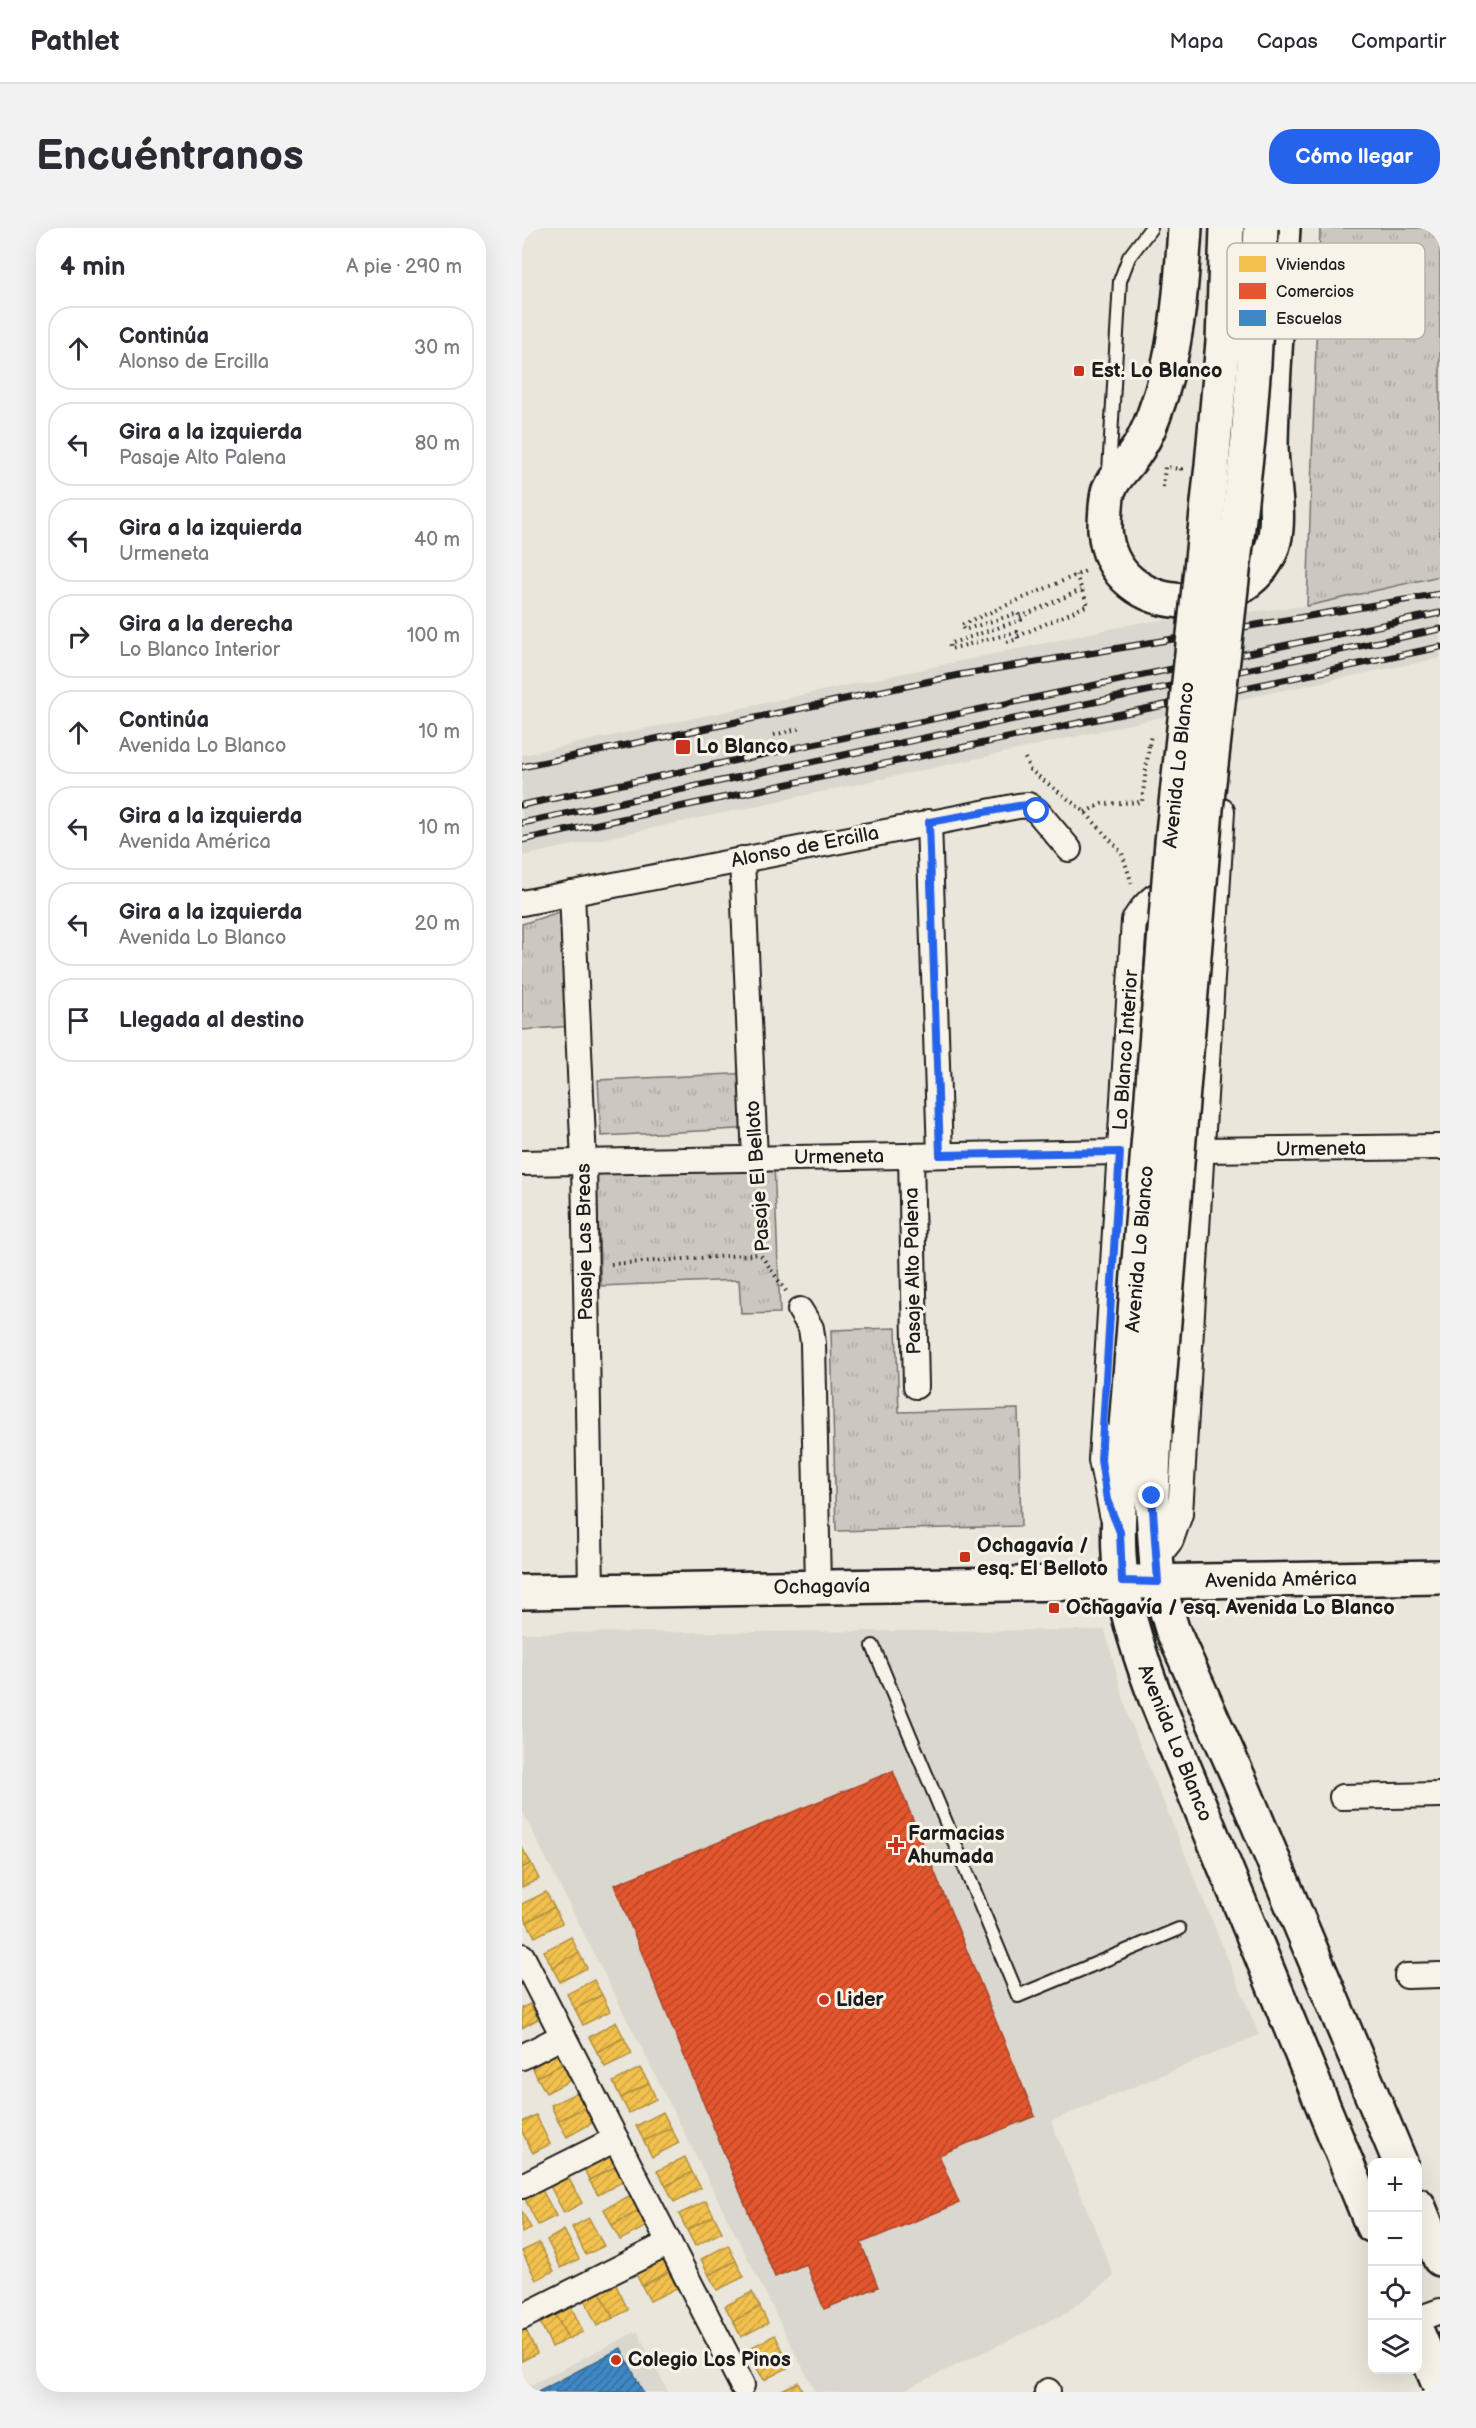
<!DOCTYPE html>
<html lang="es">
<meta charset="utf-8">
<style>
:root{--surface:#fff;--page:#f2f2f3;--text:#2b2b33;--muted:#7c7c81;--line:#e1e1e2;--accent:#2563eb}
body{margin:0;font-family:"Balsamiq Sans",sans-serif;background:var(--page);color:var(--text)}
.controls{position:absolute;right:18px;bottom:18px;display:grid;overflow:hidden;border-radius:12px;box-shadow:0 6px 24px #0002}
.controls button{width:54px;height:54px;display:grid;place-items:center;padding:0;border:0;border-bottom:2px solid var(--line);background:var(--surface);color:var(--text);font:30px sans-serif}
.stop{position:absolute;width:18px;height:18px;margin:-14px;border:4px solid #2563eb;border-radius:50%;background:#fff}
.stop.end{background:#2563eb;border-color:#fff;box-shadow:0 2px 6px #0008}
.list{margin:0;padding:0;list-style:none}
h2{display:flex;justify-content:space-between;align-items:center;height:78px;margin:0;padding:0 24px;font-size:26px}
h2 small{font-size:20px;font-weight:400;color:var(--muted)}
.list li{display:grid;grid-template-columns:39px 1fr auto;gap:18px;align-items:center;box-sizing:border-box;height:84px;margin:0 12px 12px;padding:0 12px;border:2px solid var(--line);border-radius:24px}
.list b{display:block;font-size:22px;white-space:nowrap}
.list p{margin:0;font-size:20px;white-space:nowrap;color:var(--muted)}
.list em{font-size:20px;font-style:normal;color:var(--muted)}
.icon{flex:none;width:33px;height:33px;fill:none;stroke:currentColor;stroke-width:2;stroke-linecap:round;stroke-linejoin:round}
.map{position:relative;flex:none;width:918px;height:2164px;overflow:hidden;border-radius:24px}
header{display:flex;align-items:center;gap:36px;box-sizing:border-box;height:84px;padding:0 30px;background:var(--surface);border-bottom:2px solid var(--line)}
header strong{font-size:28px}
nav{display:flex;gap:33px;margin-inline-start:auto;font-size:21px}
.intro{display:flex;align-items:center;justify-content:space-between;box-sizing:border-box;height:144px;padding:0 36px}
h1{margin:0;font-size:42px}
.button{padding:15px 27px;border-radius:24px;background:var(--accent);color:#fff;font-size:21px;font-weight:700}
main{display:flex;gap:36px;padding:0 36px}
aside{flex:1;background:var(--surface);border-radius:24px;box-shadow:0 6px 24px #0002}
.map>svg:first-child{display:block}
.built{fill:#dad7ce}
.grass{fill:url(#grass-tufts);stroke:#74726e;stroke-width:1.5}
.homes{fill:url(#homes-hatch);stroke:#b2903f;stroke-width:1.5}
.shops{fill:url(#shops-hatch);stroke:#a84529;stroke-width:1.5}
.schools{fill:url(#schools-hatch);stroke:#346892;stroke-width:1.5}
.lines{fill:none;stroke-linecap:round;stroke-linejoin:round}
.service-casing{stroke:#1c1c1c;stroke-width:16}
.minor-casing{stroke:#1c1c1c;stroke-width:28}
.secondary-casing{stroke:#1c1c1c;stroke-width:38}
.path{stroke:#1c1c1c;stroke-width:4;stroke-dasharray:1.5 4.5;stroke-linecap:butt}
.service{stroke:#f7f3e8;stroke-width:12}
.minor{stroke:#f7f3e8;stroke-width:24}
.secondary{stroke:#f7f3e8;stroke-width:33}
.rail-casing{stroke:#1c1c1c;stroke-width:7}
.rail{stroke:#f7f3e8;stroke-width:4.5;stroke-dasharray:14;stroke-linecap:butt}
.secondary-bridge-casing{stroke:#1c1c1c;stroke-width:38;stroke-linecap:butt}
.path-bridge{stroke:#1c1c1c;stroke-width:4;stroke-dasharray:1.5 4.5;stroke-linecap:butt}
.secondary-bridge{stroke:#f7f3e8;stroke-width:33}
.route{stroke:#2563eb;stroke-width:8}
.poi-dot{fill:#c8321e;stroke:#f7f3e8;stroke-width:2}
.labels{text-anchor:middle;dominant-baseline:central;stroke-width:6;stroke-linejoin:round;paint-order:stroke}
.poi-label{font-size:20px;font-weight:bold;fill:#1c1c1c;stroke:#f7f3e8;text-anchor:start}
.street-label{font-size:20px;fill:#1c1c1c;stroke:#f7f3e8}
.key{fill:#f7f3e8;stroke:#b5b2ab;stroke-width:1.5}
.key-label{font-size:16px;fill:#1c1c1c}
</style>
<header>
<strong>Pathlet</strong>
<nav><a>Mapa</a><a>Capas</a><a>Compartir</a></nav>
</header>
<div class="intro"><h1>Encuéntranos</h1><a class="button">Cómo llegar</a></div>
<main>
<aside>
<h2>4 min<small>A pie · 290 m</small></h2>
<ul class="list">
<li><svg class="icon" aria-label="ahead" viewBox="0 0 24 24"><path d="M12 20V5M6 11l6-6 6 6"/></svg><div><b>Continúa</b><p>Alonso de Ercilla</p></div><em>30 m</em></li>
<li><svg class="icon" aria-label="left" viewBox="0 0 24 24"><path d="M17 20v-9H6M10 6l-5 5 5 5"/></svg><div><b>Gira a la izquierda</b><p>Pasaje Alto Palena</p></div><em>80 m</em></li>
<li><svg class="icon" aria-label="left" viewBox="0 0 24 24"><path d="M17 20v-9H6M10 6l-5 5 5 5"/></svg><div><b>Gira a la izquierda</b><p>Urmeneta</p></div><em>40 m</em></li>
<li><svg class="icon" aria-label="right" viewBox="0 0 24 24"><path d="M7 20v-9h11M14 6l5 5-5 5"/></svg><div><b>Gira a la derecha</b><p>Lo Blanco Interior</p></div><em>100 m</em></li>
<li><svg class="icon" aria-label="ahead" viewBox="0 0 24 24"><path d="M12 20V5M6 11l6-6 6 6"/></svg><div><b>Continúa</b><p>Avenida Lo Blanco</p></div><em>10 m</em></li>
<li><svg class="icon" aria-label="left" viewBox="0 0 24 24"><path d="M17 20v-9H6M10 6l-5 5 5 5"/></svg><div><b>Gira a la izquierda</b><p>Avenida América</p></div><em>10 m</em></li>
<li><svg class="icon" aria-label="left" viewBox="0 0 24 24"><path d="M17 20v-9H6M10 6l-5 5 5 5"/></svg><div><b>Gira a la izquierda</b><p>Avenida Lo Blanco</p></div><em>20 m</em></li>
<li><svg class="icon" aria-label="arrive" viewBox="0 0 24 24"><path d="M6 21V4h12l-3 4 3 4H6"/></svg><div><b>Llegada al destino</b></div></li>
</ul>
</aside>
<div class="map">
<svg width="918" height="2164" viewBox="0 0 918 2164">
<defs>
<pattern id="grass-tufts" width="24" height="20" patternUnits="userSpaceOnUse" patternTransform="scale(1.5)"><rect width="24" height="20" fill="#ccc8c0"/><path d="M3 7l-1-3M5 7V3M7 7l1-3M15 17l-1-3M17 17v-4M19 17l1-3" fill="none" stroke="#afaba4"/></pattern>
<pattern id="homes-hatch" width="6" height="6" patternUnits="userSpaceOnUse" patternTransform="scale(1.5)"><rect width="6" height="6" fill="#f2c14e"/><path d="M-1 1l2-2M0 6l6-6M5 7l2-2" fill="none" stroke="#cfa544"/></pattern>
<pattern id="shops-hatch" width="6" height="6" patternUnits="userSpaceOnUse" patternTransform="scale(1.5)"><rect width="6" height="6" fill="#e4572e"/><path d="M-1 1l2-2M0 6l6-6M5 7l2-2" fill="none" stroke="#b84726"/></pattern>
<pattern id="schools-hatch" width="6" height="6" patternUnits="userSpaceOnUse" patternTransform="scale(1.5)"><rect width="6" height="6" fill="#3f88c5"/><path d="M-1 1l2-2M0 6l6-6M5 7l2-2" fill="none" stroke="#346e9f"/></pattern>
</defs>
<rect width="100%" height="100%" fill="#eae6dc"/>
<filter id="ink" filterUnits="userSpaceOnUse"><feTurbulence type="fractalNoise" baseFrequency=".0167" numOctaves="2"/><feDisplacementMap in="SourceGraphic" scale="12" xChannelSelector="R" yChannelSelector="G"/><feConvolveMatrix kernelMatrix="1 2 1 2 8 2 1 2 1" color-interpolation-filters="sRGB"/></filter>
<g filter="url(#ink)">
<!-- built -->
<g class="built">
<polygon points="918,348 918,430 718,471 481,525 0,628 0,527 616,395 785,378"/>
<polygon points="583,1402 607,1490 737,1807 529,1893 592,2048 544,2085 378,2164 293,2164 0,1583 0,1405"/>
<polygon points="115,2103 146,2164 0,2164 1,2161"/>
</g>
<!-- grass -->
<g class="grass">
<polygon points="798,0 918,0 918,348 785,378"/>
<polygon points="43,682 50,798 0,802 0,696"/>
<polygon points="232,845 235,900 79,908 76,852"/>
<polygon points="252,936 258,1085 219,1086 217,1052 79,1058 74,943"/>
<polygon points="374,1100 377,1184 496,1181 499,1298 314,1303 309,1102"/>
</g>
<!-- homes -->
<g class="homes">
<polygon points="0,1620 9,1635 0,1640"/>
<polygon points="9,1635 17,1651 0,1659 0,1640"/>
<polygon points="24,1664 32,1679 5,1694 0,1684 0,1676"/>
<polygon points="32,1679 40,1695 13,1709 5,1694"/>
<polygon points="49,1709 57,1725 30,1739 22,1723"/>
<polygon points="57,1725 65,1740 38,1754 30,1739"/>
<polygon points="72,1752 80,1767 53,1781 45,1766"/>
<polygon points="80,1767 88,1783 61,1797 53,1781"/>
<polygon points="8,1776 16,1791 0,1800 0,1780"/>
<polygon points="94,1794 102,1810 75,1824 67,1809"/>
<polygon points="102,1810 110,1826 83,1839 75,1824"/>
<polygon points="35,1820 43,1835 15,1849 8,1834"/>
<polygon points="43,1835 51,1851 24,1865 15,1849"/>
<polygon points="118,1840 127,1855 99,1870 91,1854"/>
<polygon points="127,1855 134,1871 107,1885 99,1870"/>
<polygon points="56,1864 64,1879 36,1893 29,1877"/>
<polygon points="64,1879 72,1894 45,1909 36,1893"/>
<polygon points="141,1884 149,1900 122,1913 114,1898"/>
<polygon points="14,1887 28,1916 11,1925 0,1904 0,1894"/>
<polygon points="149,1900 157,1915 130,1929 122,1913"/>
<polygon points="86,1922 95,1938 67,1952 60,1936"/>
<polygon points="163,1929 170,1944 144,1958 135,1943"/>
<polygon points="95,1938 102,1953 76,1967 67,1952"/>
<polygon points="170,1944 179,1960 152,1974 144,1958"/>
<polygon points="45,1947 60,1975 42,1985 27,1956"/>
<polygon points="19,1960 34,1988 16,1997 2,1969"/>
<polygon points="109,1967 117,1983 90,1997 82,1981"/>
<polygon points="184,1973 192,1988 165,2002 157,1986"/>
<polygon points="0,1983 9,2000 0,2005"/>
<polygon points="117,1983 125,1998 98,2012 90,1997"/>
<polygon points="192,1988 200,2004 173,2018 165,2002"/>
<polygon points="67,1990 82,2018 64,2027 50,1999"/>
<polygon points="42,2002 57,2031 39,2040 25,2012"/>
<polygon points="17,2015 32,2043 14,2052 0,2023"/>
<polygon points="206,2017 214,2033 187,2047 179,2031"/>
<polygon points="139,2029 147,2044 120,2058 112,2042"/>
<polygon points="214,2033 222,2049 195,2062 187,2047"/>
<polygon points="147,2044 155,2060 128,2073 120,2058"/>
<polygon points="93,2055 106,2082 91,2090 77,2062"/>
<polygon points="77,2062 91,2090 75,2098 62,2070"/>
<polygon points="230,2064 238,2079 211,2093 203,2078"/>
<polygon points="48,2076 61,2104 46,2111 32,2084"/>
<polygon points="238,2079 246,2095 219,2109 211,2093"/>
<polygon points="32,2084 46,2111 30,2119 17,2092"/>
<polygon points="0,2098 2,2098 15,2125 0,2133"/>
<polygon points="253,2107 261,2123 233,2137 226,2121"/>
<polygon points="261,2123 269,2138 242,2152 233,2137"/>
<polygon points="276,2154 281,2164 256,2164"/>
</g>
<!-- shops -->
<polygon class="shops" points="371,1543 513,1888 417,1927 437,1975 339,2015 356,2059 302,2081 284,2036 253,2049 92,1657"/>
<!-- schools -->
<polygon class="schools" points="99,2120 121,2164 16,2164"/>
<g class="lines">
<defs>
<g id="service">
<polyline points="587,244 598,53 607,29 629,0"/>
<polyline points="351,1418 496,1768 657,1701"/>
</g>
<g id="minor">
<polyline points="407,594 418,927"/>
<polyline points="220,631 233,931"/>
<polyline points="50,665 62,934 69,1363"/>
<polyline points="0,675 496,578 506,577 515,583 547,621"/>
<polyline points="680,922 918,919"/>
<polyline points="389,928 394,1158"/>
<polyline points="0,935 598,924"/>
<polyline points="278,1082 289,1100 291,1115 296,1359"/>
<path d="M590,1286L579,1232L612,692C624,673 636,662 658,659"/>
<polyline points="634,1331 649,1312 658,1286 700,583"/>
<polyline points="820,1569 918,1567"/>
<polyline points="0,1728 220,2157"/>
<polyline points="885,1748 918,1747"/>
<polyline points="0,1829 41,1808"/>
<polyline points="0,1958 94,1911"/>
<polyline points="0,2089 147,2015"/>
<polyline points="896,2091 918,2083"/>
<polyline points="525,2164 526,2163"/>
</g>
<g id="secondary">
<path d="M663,0C659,64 655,126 632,187C627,201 620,216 611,228C604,238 592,249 587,261C584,268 583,293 583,301C590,398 733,392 752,313C759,285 749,247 749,218C750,145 757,72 761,0"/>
<path d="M604,1199C599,1250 592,1305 600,1356C607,1396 620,1434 634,1471L850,1997"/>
<polyline points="633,1204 630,1268 636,1354 650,1401 718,1553 878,1934"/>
<polyline points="0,1364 918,1349"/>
<polyline points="896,1977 918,2031"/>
<polyline points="896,2106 918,2159"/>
</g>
</defs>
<!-- service casing -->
<use href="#service" class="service-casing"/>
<!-- minor casing -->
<use href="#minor" class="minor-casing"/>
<!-- secondary casing -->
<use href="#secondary" class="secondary-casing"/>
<!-- path -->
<g class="path">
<polyline points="641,259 643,239 659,241 659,243"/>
<polyline points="498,389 559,362"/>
<polyline points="496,408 566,377 554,347"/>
<polyline points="485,414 496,411 495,404 428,421 427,416 499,392 496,385 442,402 439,397 566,342"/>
<polyline points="252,507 279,500"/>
<polyline points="503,530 508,542 563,584 600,625 610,656"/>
<polyline points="563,584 580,576 620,574 627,517"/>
<polyline points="234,956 238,1026 264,1063"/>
<polyline points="89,1036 238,1026"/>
</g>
<!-- service -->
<use href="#service" class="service"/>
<!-- minor -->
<use href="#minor" class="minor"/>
<!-- secondary -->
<use href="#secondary" class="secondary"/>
<defs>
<g id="rail">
<polyline points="0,539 437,447 918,366"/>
<polyline points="0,577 918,385"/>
<polyline points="0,595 918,401"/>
<polyline points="0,612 918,419"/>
</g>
</defs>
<!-- rail casing -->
<use href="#rail" class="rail-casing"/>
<!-- rail -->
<use href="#rail" class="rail"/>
<defs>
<g id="secondary-bridge">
<polyline points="604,1199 650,614 690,237 701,114 705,0"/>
<polyline points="633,1204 684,581 726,211 732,135 739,0"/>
</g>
</defs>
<!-- secondary-bridge casing -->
<use href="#secondary-bridge" class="secondary-bridge-casing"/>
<!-- path-bridge -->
<polyline class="path-bridge" points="627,517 629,507"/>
<!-- secondary-bridge -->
<use href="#secondary-bridge" class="secondary-bridge"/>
</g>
</g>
<g class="lines" filter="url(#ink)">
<!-- route -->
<polyline class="route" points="515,583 506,577 496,578 407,594 418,927 598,924 579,1232 585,1272 598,1304 600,1353 636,1354 630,1268"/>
</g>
<!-- markers -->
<g class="poi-dot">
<rect x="551" y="137" width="12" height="12" rx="3"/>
<rect x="153" y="511" width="16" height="16" rx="3"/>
<rect x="437" y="1323" width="12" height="12" rx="3"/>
<rect x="526" y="1374" width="12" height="12" rx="3"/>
<path d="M371 1608h6v6h6v6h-6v6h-6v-6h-6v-6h6z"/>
<circle cx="302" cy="1772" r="6"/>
<circle cx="94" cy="2132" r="6"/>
</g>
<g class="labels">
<!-- poi labels -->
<g class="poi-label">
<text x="569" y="143">Est. Lo Blanco</text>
<text x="174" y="519">Lo Blanco</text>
<text x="455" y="1318">Ochagavía /<tspan x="455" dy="23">esq. El Belloto</tspan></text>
<text x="544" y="1380">Ochagavía / esq. Avenida Lo Blanco</text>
<text x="386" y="1606">Farmacias<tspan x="386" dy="23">Ahumada</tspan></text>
<text x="314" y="1772">Lider</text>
<text x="106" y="2132">Colegio Los Pinos</text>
</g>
<!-- street labels -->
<g class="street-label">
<text transform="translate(657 537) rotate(-84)">Avenida Lo Blanco</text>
<text transform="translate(283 619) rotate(-11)">Alonso de Ercilla</text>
<text transform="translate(604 822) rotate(-86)">Lo Blanco Interior</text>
<text transform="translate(799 921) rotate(-1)">Urmeneta</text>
<text transform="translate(317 929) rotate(-1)">Urmeneta</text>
<text transform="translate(236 948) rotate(-94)">Pasaje El Belloto</text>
<text transform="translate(63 1014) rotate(-91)">Pasaje Las Breas</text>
<text transform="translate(618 1021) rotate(-85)">Avenida Lo Blanco</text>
<text transform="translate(391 1043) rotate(-91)">Pasaje Alto Palena</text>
<text transform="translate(759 1352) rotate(-1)">Avenida América</text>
<text transform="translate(300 1359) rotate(-1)">Ochagavía</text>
<text transform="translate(653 1515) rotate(68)">Avenida Lo Blanco</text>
</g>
</g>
<!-- legend -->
<rect x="705" y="15" width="198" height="96" rx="9" class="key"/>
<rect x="717" y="28" width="27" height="16" fill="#f2c14e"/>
<rect x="717" y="55" width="27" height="16" fill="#e4572e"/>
<rect x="717" y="82" width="27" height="16" fill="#3f88c5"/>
<g class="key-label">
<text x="754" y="42">Viviendas</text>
<text x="754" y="69">Comercios</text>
<text x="754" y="96">Escuelas</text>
</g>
</svg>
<div class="controls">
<button>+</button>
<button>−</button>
<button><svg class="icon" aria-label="locate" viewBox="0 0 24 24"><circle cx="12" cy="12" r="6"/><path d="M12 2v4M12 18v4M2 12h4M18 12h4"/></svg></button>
<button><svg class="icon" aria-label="layers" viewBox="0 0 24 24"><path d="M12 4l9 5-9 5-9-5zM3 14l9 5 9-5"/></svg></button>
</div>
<div class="stop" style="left:515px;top:583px"></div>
<div class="stop end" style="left:630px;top:1268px"></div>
</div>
</main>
